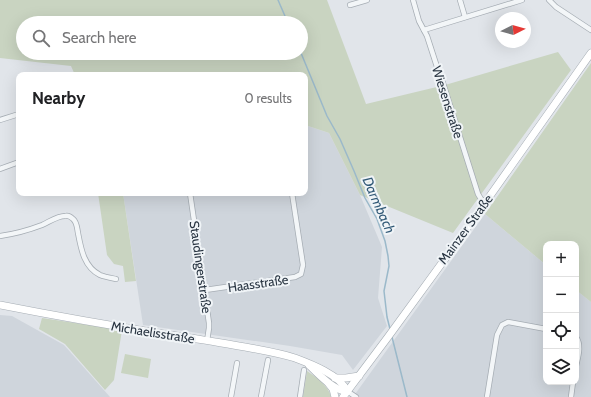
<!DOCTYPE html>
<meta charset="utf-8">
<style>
:root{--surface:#fff;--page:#f6f6f6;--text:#202124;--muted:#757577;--line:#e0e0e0}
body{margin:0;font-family:Cabin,sans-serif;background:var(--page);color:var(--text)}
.controls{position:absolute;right:12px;bottom:12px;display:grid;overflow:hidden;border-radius:8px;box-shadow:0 4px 16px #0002}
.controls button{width:36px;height:36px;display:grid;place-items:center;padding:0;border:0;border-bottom:1px solid var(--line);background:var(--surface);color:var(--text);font:20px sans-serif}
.compass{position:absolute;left:495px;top:12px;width:36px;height:36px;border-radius:50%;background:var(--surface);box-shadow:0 4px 16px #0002;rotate:84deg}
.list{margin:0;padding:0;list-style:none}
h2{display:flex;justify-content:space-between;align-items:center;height:52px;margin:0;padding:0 16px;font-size:17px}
h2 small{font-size:13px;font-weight:400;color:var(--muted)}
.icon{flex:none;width:22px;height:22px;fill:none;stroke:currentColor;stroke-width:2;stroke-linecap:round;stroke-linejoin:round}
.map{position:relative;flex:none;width:591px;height:397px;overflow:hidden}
.search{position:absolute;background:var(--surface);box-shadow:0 4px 16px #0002;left:16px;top:16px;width:292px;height:44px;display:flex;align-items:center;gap:10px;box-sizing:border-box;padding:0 14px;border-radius:22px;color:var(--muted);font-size:15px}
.panel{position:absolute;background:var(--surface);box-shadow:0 4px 16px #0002;left:16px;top:72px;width:292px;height:124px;border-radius:8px}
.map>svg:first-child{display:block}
.built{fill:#cfd5dc}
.green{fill:#c9d4c1;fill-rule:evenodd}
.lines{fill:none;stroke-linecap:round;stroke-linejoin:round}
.stream{stroke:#9bb9ca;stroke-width:1.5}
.street-casing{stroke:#a6adb4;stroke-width:6}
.secondary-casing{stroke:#a6adb4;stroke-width:8}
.street{stroke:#f3f6f8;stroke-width:4.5}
.secondary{stroke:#fff;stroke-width:7}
.labels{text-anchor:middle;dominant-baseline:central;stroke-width:4;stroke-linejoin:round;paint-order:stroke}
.street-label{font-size:13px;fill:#293542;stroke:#f0f4f7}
.water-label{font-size:14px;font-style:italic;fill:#325a77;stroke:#f0f4f7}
</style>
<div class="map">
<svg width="591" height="397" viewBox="0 0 591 397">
<rect width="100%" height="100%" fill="#e1e5ea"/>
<!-- built -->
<g class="built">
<polygon points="305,125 329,133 360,195 382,247 378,298 387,326 353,370 342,355 290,346 143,325 123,193 305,193"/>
<polygon points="485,214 546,265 546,382 576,382 576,290 591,302 591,397 353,397"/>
<polygon points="0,315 12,316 64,345 110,397 0,397"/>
</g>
<!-- green -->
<g class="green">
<path d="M0,0H327L366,104L445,85L558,52L571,70L453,233L360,195L329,133L305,125V75H75L71,66L0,58ZM23,23H301V53H23Z"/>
<polygon points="591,63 591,302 576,290 576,244 546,244 546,265 485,214"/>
<polygon points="98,193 123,193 136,281 125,282 123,266 114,264 107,255"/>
<polygon points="42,318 122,330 114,380 105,390 65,344 39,329"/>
<polygon points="125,354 151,359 148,378 121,373"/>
<path d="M307,371C316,377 329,386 331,397H303Z"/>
</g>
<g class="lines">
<!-- stream -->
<g class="stream">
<polyline points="278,0 288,23"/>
<polyline points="301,53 327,116 340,139 354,171 365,198 377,219 385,241 388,256 389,266 384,291 387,317 390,329"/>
<polyline points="392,337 407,397"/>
</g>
<defs>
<g id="street">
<polyline points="413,0 419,21 427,36 439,73 442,80 478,194 481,199 485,202"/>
<polyline points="460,0 465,17"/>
<polyline points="549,0 556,7 591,30"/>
<polyline points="350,5 367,0"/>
<polyline points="424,30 522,0"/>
<polyline points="0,120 19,114"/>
<polyline points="0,169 19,162"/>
<polyline points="190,193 209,323 209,328 207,341"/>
<path d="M0,236C14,234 29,230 42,225C49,222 57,216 65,216C68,215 71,217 73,219C77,222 77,228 78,233C81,249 84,267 100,275C105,277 111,278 116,279"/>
<polyline points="205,290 295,277 301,274 303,265 292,193"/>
<path d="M576,337C582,345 578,357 576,366"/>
<polyline points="347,391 356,397"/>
<polyline points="231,397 237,363"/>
<polyline points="261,397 268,360"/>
<polyline points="300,397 304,370"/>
<polyline points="487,397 497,335 502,325 508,322 546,329"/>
<polyline points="571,397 573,382"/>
</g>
<g id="secondary">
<path d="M0,305C56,316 113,326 170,335C195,338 220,343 245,347C261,350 279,353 295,358C311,364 340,375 347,391"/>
<path d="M309,365C317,373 335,392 347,391"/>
<polyline points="335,378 346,378 359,376"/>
<polyline points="329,384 333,389 335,397"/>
<polyline points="343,397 388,337 458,241 591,53"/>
</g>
</defs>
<!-- street casing -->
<use href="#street" class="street-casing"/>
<!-- secondary casing -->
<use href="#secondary" class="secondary-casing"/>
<!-- street -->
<use href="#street" class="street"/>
<!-- secondary -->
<use href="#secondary" class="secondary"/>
</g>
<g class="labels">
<!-- street labels -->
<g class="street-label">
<text transform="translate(448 102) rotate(72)">Wiesenstraße</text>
<text transform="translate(465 229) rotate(-54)">Mainzer Straße</text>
<text transform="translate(201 267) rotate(82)">Staudingerstraße</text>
<text transform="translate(258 283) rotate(-8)">Haasstraße</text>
<text transform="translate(153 332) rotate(9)">Michaelisstraße</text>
</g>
<!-- water labels -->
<g class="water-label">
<text transform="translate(379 205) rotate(66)">Darmbach</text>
</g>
</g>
</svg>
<div class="controls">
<button>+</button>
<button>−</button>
<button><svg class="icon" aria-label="locate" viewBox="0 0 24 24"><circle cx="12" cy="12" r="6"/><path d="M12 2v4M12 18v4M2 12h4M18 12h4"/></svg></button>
<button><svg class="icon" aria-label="layers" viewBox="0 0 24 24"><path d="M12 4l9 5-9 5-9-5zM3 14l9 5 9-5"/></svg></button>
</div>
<svg class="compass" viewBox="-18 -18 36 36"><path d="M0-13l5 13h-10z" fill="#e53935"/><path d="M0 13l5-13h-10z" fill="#757577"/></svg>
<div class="search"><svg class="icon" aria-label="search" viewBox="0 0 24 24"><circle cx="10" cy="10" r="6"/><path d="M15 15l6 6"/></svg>Search here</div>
<section class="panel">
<h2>Nearby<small>0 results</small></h2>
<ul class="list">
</ul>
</section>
</div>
